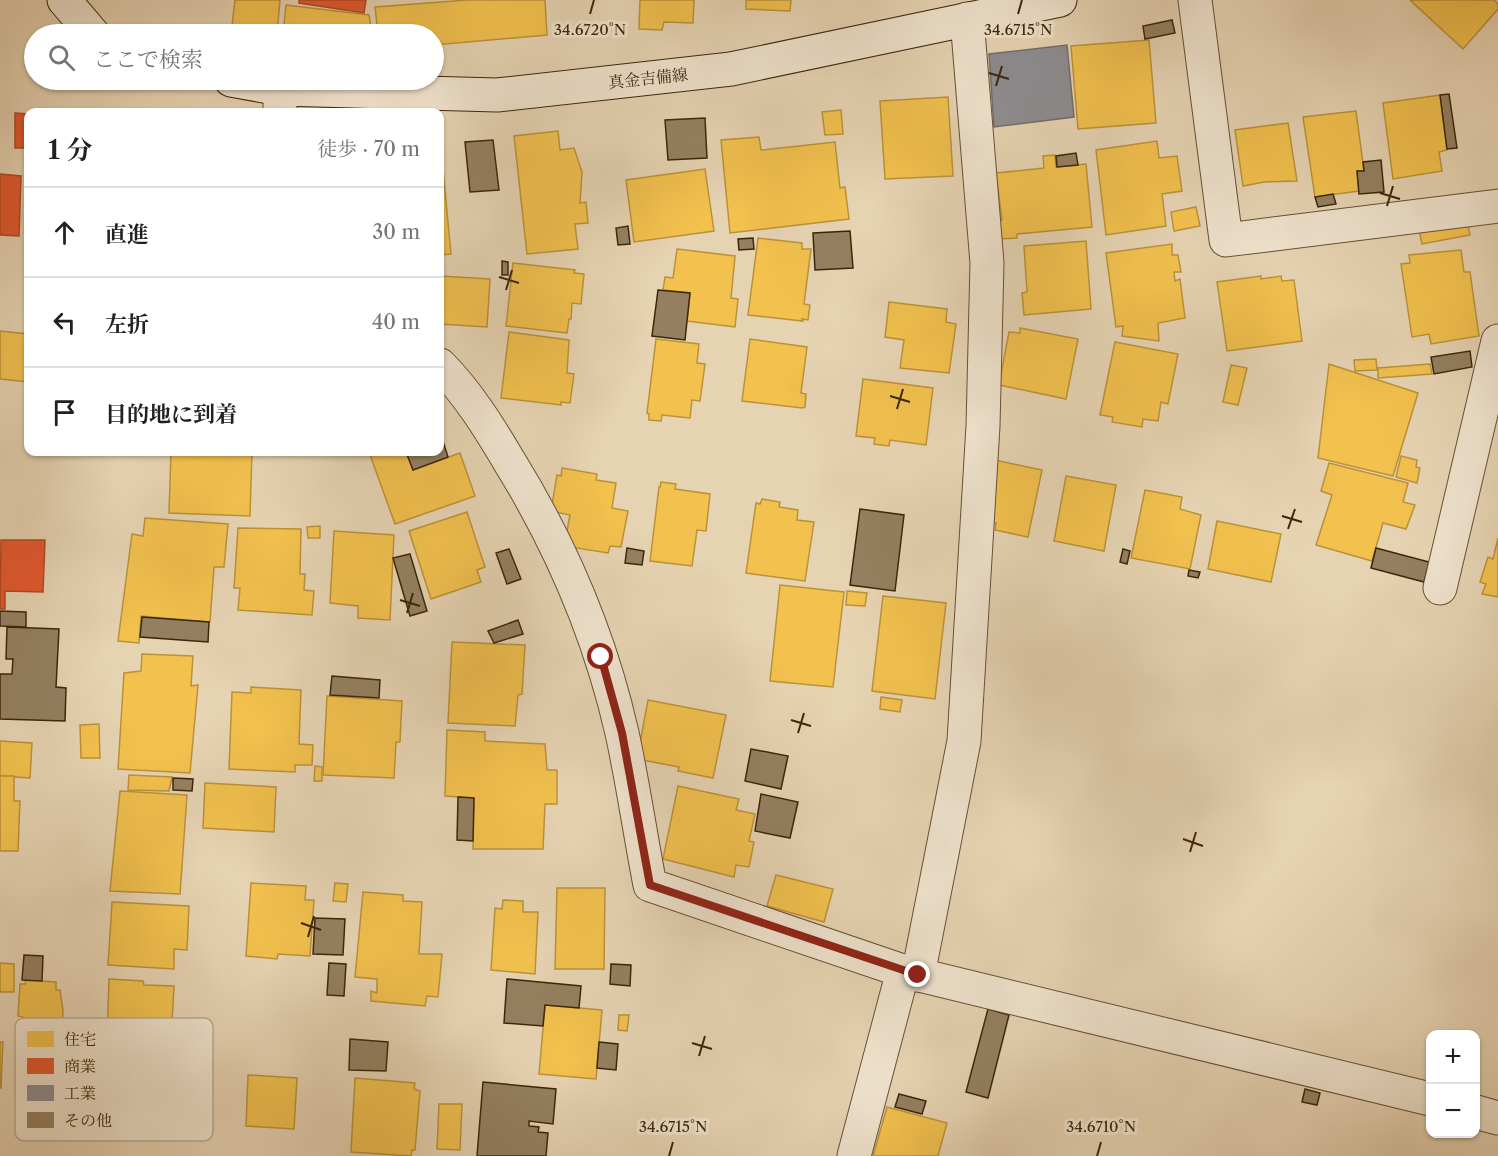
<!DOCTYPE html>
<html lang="ja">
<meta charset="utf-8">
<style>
:root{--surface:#fff;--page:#f6f6f6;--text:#202124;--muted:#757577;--line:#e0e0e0}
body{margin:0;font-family:"Libre Caslon Text","Noto Serif JP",serif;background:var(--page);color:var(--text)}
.controls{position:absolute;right:18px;bottom:18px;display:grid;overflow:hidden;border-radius:12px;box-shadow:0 2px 4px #0004}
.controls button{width:54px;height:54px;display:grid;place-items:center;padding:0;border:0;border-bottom:2px solid var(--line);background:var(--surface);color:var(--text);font:30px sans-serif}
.stop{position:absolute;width:18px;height:18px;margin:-14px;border:4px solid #8f2418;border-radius:50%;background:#fff}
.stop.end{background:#8f2418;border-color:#fff;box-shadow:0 2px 6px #0008}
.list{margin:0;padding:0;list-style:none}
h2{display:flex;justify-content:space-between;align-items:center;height:78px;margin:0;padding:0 24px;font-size:26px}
h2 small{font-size:20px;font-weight:400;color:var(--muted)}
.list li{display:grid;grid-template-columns:39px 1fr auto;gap:18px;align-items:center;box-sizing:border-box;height:90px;padding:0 24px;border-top:2px solid var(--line)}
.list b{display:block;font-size:22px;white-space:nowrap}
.list em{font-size:20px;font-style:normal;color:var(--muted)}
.icon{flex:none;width:33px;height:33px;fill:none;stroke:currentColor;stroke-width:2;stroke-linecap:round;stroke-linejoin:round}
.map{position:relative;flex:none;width:1498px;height:1156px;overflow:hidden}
.search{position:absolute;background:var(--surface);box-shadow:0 2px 4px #0004;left:24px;top:24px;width:420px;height:66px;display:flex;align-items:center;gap:15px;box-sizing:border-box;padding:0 21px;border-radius:33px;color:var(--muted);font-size:22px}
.panel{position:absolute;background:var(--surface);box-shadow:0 2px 4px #0004;left:24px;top:108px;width:420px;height:348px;border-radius:12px}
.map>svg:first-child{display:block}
.homes{fill:#f2c14e;stroke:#bb9239;stroke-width:1.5}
.shops{fill:#e4572e;stroke:#b14823;stroke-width:1.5}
.industry{fill:#8d8d92;stroke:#746e69;stroke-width:1.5}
.building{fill:#948061;stroke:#3b2609;stroke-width:1.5}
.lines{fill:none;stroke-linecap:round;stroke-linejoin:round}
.street-casing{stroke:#665133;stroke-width:35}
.secondary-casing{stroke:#3b2609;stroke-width:35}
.street{stroke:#efe2cd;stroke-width:33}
.secondary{stroke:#efe2cd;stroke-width:33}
.route{stroke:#8f2418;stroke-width:8}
.ticks{fill:none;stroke:#3b2609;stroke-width:2}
.labels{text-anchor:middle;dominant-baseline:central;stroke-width:6;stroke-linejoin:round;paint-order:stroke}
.street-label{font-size:16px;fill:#3b2609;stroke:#efe2cd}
.key{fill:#efe2cd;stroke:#b9aa92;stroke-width:1.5}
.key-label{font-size:16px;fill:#3b2609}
.ticks-label{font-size:15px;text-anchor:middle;fill:#3b2609;stroke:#efe2cd;stroke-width:6;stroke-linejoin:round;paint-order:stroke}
</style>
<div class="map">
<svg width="1498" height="1156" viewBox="0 0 1498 1156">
<rect width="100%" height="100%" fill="#e6d3b2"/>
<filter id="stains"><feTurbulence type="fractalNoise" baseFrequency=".00333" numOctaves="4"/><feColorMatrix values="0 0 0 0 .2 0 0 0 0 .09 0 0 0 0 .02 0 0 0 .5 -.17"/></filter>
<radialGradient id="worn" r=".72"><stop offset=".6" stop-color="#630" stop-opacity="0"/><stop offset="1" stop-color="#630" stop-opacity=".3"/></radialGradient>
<!-- homes -->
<g class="homes">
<polygon points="235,0 280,0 277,34 231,34"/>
<polygon points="467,0 545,0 547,35 434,45 434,34 378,34 375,7"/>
<polygon points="640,0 694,0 693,23 664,22 662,30 639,29"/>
<polygon points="746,0 791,0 790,11 746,9"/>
<polygon points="1410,0 1494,0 1498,4 1498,9 1463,49"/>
<polygon points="286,5 369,15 372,34 283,34"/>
<polygon points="1149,40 1156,123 1078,129 1071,46"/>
<polygon points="1440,95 1447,150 1439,152 1442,171 1393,179 1383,103"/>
<polygon points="948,97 953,176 885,179 880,101"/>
<polygon points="841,110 843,134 825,135 822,112"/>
<polygon points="1356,111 1364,171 1357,171 1359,191 1315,197 1303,117"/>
<polygon points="1288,123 1297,181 1264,182 1243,186 1235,130"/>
<polygon points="558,131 560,150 574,148 582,172 580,203 586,202 588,223 575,224 578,249 527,254 514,136"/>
<polygon points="759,137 761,150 835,142 840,188 845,187 849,219 730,233 721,140"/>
<polygon points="440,138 451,254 440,255"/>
<polygon points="1157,141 1159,158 1177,156 1182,191 1162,194 1166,226 1106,235 1096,150"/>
<polygon points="1055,155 1056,167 1086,164 1092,227 1017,234 1017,238 999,239 996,219 1002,220 996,173 1044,168 1043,156"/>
<polygon points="705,169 714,231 634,242 626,180"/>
<polygon points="1196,207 1200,226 1174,231 1171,212"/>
<polygon points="1467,221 1470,235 1422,244 1419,230"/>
<polygon points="758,238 802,243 802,249 811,249 804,304 810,305 808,320 802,319 803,321 748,315"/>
<polygon points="1086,241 1091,309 1024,315 1022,293 1027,292 1024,246"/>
<polygon points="1172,244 1172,255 1178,255 1181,272 1174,272 1175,281 1180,279 1185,318 1158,323 1159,341 1122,336 1123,326 1116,327 1106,253"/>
<polygon points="677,249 735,256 731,298 738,299 735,327 687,321 690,293 663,290 665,277 673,278"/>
<polygon points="1461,250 1464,272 1470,272 1479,336 1431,344 1429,334 1412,337 1401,264 1410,263 1409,255"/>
<polygon points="513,263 575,270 574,273 584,274 581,304 572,303 571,319 569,319 567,333 506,326"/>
<polygon points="440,276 490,279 487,327 440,324"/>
<polygon points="1261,276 1261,279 1281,276 1282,281 1294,280 1302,341 1227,351 1217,282"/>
<polygon points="889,302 947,309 946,322 956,324 949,373 900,368 904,340 885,337"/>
<polygon points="1020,328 1078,339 1066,399 999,385 1009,332 1020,333"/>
<polygon points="0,331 28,334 28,382 0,379"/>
<polygon points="509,332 569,340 567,373 574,374 570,403 561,402 561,405 501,398"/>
<polygon points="656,339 699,344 697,363 705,364 700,401 692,400 690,418 662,415 661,421 649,420 649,414 647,413"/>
<polygon points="750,339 807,347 801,393 806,394 805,407 802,408 742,401"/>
<polygon points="1115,342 1178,354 1168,404 1161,402 1158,421 1143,419 1142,427 1112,422 1113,417 1100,415"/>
<polygon points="1376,359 1377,370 1355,371 1354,360"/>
<polygon points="1329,364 1418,393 1393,476 1318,458"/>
<polygon points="1430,364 1432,374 1378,378 1378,368"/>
<polygon points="1231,365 1247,368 1238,405 1223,402"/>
<polygon points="863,379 933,388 926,445 890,440 889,446 874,444 875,438 856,436"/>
<polygon points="171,452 252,452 250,516 169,513"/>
<polygon points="369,452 406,452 413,470 460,453 475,496 395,524"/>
<polygon points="1401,456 1417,460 1416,467 1420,468 1417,483 1396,477"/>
<polygon points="995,460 1042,470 1028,537 995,530 996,523 983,521"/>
<polygon points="1329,463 1408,483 1403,502 1415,505 1406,529 1383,523 1372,561 1316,545 1332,495 1321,491"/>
<polygon points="562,468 597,474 596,480 616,483 612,508 628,511 621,547 610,546 608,553 564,546 570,515 551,511 557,475 561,476"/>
<polygon points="1066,476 1116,485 1104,551 1054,541"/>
<polygon points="661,482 676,484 675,489 710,494 706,531 697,530 692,566 650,561 659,487 660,487"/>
<polygon points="1145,490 1182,497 1180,509 1201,515 1190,569 1131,558"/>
<polygon points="762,499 780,502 779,507 798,510 797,520 814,522 805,581 746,573 756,503 760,504"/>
<polygon points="467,512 485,567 477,570 481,582 431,599 409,531"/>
<polygon points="145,518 228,524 224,567 214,567 210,622 141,616 139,643 118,641 132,534 143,536"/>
<polygon points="1217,521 1281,534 1271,582 1208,569"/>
<polygon points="320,526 320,538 308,538 307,527"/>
<polygon points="238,528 301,529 300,574 305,574 304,590 314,591 312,615 238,610 240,588 234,588"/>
<polygon points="334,531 394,535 390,620 358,618 358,606 330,603"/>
<polygon points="1498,538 1498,597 1482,594 1486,584 1480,582 1488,557 1493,559"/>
<polygon points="780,585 844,592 833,687 770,681"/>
<polygon points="847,591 867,593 865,606 846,605"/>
<polygon points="883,596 946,603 935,699 872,691"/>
<polygon points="452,642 525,645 522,694 518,695 515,726 448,723"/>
<polygon points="142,654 193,656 191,686 198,685 190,773 118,769 124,673 141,671"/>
<polygon points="251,687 301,690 299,744 313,745 312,765 295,765 295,772 229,769 232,692 251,693"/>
<polygon points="327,696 402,701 400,742 396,742 394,778 323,775"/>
<polygon points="881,697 902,700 900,712 880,709"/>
<polygon points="648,700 726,715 713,778 678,771 679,767 637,759"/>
<polygon points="99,724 100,758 81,758 80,725"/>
<polygon points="447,730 485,732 485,741 545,744 547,770 557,770 557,804 545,804 543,849 473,849 474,798 445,796"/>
<polygon points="0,741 32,743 30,778 0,776"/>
<polygon points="315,766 322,767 322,781 314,781"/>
<polygon points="129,775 172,777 169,791 128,790"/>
<polygon points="0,776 14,776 14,801 20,801 18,851 0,851"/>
<polygon points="205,783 276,787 274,832 203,828"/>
<polygon points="678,786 739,799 736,810 755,814 749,841 754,842 749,867 736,865 734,877 663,859"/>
<polygon points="120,791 187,795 180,894 110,891"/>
<polygon points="776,875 833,889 824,922 767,906"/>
<polygon points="251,883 306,886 305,900 314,900 310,956 278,954 277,959 246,956"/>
<polygon points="335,883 348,884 346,902 333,901"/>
<polygon points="557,888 605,888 604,969 555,969"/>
<polygon points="363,892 403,895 403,901 422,902 419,954 442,954 438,997 427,996 425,1006 371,1001 371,991 377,993 377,979 355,977"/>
<polygon points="503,900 523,901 523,912 538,912 535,974 491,970 495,908 502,909"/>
<polygon points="112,902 189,906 187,950 174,949 174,969 108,965"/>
<polygon points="0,963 14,964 14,992 0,992"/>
<polygon points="109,979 143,981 144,985 174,986 168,1098 105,1096"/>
<polygon points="26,980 56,982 56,990 60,990 63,1011 61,1063 52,1064 51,1067 23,1066 23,1017 18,1016 20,984 25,984"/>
<polygon points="545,1005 602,1010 596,1079 539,1074"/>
<polygon points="619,1015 629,1015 627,1031 618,1030"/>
<polygon points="0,1042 3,1042 1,1088 0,1088"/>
<polygon points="248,1075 297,1078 294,1129 246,1126"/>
<polygon points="355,1078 415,1083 414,1089 420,1091 415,1150 412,1150 411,1156 351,1152"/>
<polygon points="439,1104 462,1104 460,1150 437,1149"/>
<polygon points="887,1107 947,1123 938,1156 873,1156"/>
</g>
<!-- shops -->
<g class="shops">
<polygon points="299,0 366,0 364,13 299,3"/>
<polygon points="15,113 28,114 28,148 15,148"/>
<polygon points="0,174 21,176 19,236 0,235"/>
<polygon points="1,540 45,540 43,592 5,591 5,609 0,609"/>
</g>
<!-- industry -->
<polygon class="industry" points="1067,45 1074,117 994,127 989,54"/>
<!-- building -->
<g class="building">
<polygon points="1172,20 1175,33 1145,39 1143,26"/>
<polygon points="1449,94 1457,148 1447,149 1440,95"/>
<polygon points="705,118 707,158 668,160 665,120"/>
<polygon points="493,140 499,190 470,192 465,142"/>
<polygon points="1076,153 1078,165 1057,167 1056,156"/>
<polygon points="1381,160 1384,192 1359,194 1357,171 1364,171 1363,162"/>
<polygon points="1333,194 1336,204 1318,207 1315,197"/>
<polygon points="628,226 630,244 618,245 616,228"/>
<polygon points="850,231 853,268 815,270 813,233"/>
<polygon points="753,238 754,249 739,250 738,239"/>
<polygon points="502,261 508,262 508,275 502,275"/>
<polygon points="658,290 690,293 685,340 652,336"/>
<polygon points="1470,351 1472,367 1434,374 1431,357"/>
<polygon points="440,432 448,457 413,470 406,452 440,452"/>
<polygon points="860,509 904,515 895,591 850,585"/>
<polygon points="627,548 644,551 642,565 625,563"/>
<polygon points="1376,548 1429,562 1424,582 1371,568"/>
<polygon points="509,549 521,579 507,584 496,553"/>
<polygon points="1123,549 1130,551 1127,564 1120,562"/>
<polygon points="410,554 427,611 410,616 393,558"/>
<polygon points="1189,570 1200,572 1198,578 1188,576"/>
<polygon points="0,611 26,612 26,627 0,626"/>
<polygon points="142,617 209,622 208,642 140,637"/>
<polygon points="518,620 523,634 494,643 488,631"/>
<polygon points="7,627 59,629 56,687 66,688 65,721 0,719 0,674 12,674 13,659 6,659"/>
<polygon points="332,676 380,680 379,698 330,695"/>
<polygon points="751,749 788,756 781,789 745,781"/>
<polygon points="173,778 193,779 192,791 173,790"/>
<polygon points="761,794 798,802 790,838 755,831"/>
<polygon points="458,797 474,798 473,841 457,840"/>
<polygon points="315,918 345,919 343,955 313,954"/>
<polygon points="24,955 43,956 42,981 22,980"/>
<polygon points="329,963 346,964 344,996 327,995"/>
<polygon points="611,964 631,965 630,986 610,984"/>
<polygon points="507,979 581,986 579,1008 545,1005 543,1026 504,1023"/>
<polygon points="988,1009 1009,1015 988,1098 966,1092"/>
<polygon points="350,1039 388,1042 386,1071 349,1070"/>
<polygon points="599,1042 618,1044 616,1070 597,1068"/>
<polygon points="483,1082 556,1089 553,1124 529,1121 529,1126 539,1127 538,1132 548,1133 546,1156 477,1156"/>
<polygon points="1305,1089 1320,1093 1317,1105 1302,1102"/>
<polygon points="899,1094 926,1101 922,1114 895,1107"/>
</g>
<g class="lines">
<defs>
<g id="street">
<polyline points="1195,0 1226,240 1498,206"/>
<polyline points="280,112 280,89"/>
<path d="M440,365C467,392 489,427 509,461C561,545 600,636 622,733C633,783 640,834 650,885L903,971L1430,1099"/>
<polyline points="1440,588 1498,341"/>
<polyline points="918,975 964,741 983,426 987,263 967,19"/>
<polyline points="1476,1112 1498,1118"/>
<polyline points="854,1156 903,971"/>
</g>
<g id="secondary">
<polyline points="64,0 93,34"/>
<polyline points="231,80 280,89 497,95 731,69 1060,0"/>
</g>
</defs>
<!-- street casing -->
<use href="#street" class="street-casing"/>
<!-- secondary casing -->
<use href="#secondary" class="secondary-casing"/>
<!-- street -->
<use href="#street" class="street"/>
<!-- secondary -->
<use href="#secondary" class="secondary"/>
</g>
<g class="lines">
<!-- route -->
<polyline class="route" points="601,657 622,733 650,885 918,975"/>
</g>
<!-- ticks -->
<path class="ticks" d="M590,14L594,0M1018,14L1022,0M989,73L1009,79M996,86L1002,66M1380,193L1400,199M1387,206L1393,186M499,277L519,283M506,290L512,270M890,396L910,402M897,409L903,389M1282,516L1302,522M1288,529L1295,509M400,600L420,606M407,613L413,593M791,720L811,726M798,733L804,713M1183,839L1203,846M1190,852L1196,832M301,923L321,930M308,937L314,916M692,1043L712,1049M699,1056L705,1036M669,1156L673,1142M1097,1156L1101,1142"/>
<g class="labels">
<!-- street labels -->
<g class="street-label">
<text transform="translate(648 78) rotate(-6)">真金吉備線</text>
</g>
</g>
<!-- legend -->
<rect x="15" y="1018" width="198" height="123" rx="9" class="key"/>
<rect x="27" y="1031" width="27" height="16" fill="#f2c14e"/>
<rect x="27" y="1058" width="27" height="16" fill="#e4572e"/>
<rect x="27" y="1085" width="27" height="16" fill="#8d8d92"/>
<rect x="27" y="1112" width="27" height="16" fill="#948061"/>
<g class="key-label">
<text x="64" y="1045">住宅</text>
<text x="64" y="1072">商業</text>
<text x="64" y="1099">工業</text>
<text x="64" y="1126">その他</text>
</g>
<g class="ticks-label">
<text x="590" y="35">34.6720°N</text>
<text x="1018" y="35">34.6715°N</text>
<text x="673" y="1132">34.6715°N</text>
<text x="1101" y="1132">34.6710°N</text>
</g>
<rect width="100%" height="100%" filter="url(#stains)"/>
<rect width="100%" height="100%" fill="url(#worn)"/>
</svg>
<div class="controls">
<button>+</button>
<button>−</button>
</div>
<div class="stop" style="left:601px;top:657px"></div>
<div class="stop end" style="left:918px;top:975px"></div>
<div class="search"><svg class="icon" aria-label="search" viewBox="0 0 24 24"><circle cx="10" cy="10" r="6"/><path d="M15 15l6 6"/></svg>ここで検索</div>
<section class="panel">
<h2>1 分<small>徒歩 · 70 m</small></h2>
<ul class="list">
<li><svg class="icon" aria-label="ahead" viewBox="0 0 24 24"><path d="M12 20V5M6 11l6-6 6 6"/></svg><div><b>直進</b></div><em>30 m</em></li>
<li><svg class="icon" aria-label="left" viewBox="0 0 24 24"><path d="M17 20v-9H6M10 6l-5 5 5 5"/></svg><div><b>左折</b></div><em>40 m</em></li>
<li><svg class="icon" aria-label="arrive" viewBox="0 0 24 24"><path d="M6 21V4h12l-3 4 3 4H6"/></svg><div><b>目的地に到着</b></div></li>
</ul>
</section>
</div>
